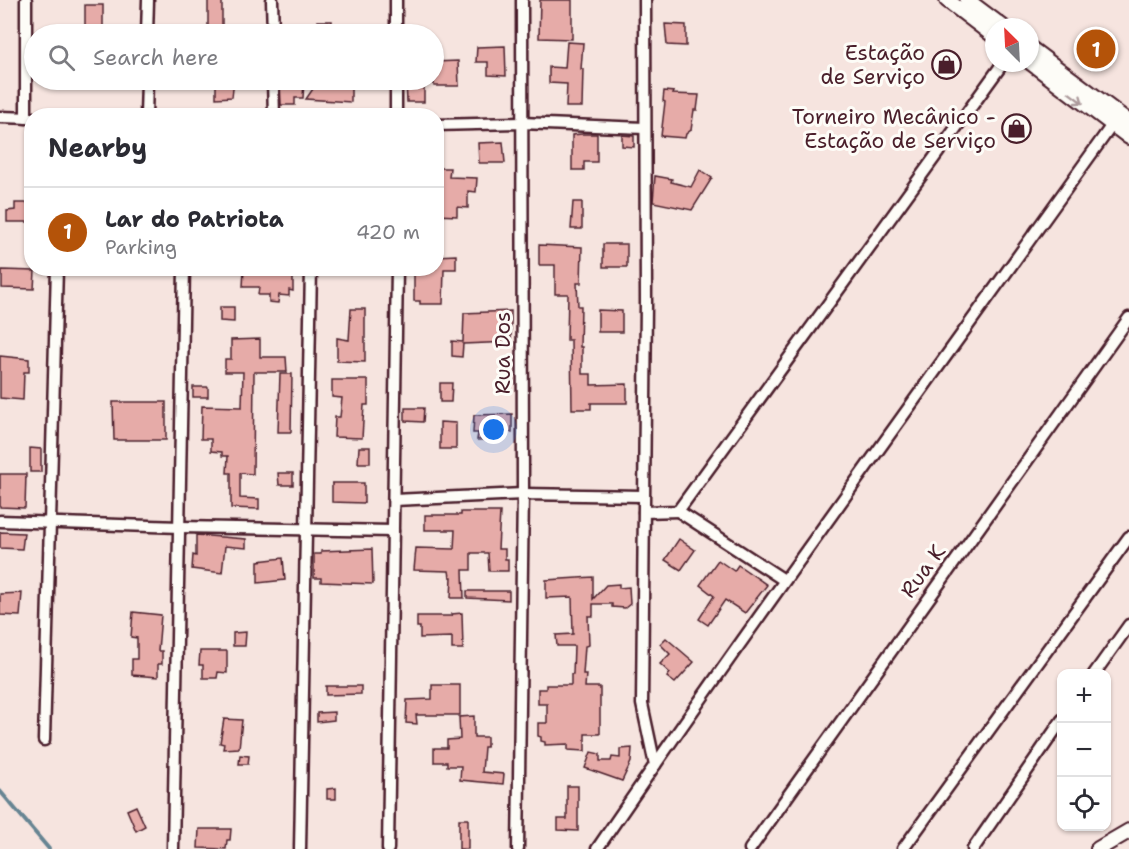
<!DOCTYPE html>
<meta charset="utf-8">
<style>
:root{--surface:#fff;--page:#f7f7f7;--text:#2b2b33;--muted:#7c7c81;--line:#e1e1e2;--accent:#b45309}
body{margin:0;font-family:"Shantell Sans",sans-serif;background:var(--page);color:var(--text)}
.controls{position:absolute;right:18px;bottom:18px;display:grid;overflow:hidden;border-radius:12px;box-shadow:0 2px 4px #0004}
.controls button{width:54px;height:54px;display:grid;place-items:center;padding:0;border:0;border-bottom:2px solid var(--line);background:var(--surface);color:var(--text);font:30px sans-serif}
.compass{position:absolute;left:985px;top:18px;width:54px;height:54px;border-radius:50%;background:var(--surface);box-shadow:0 2px 4px #0004;rotate:336deg}
.you{position:absolute;left:494px;top:430px;width:21px;height:21px;margin:-15px;border:4px solid #fff;border-radius:50%;background:#1a73e8;box-shadow:0 0 0 9px #1a73e833}
.badge{display:grid;place-items:center;width:39px;height:39px;border-radius:50%;background:var(--accent);color:#fff;font-size:20px;font-weight:700}
.pin{position:absolute;translate:-50% -50%;border:3px solid #fff;box-shadow:0 2px 6px #0006}
.list{margin:0;padding:0;list-style:none}
h2{display:flex;justify-content:space-between;align-items:center;height:78px;margin:0;padding:0 24px;font-size:26px}
h2 small{font-size:20px;font-weight:400;color:var(--muted)}
.list li{display:grid;grid-template-columns:39px 1fr auto;gap:18px;align-items:center;box-sizing:border-box;height:90px;padding:0 24px;border-top:2px solid var(--line)}
.list b{display:block;font-size:22px;white-space:nowrap}
.list p{margin:0;font-size:20px;white-space:nowrap;color:var(--muted)}
.list em{font-size:20px;font-style:normal;color:var(--muted)}
.icon{flex:none;width:33px;height:33px;fill:none;stroke:currentColor;stroke-width:2;stroke-linecap:round;stroke-linejoin:round}
.map{position:relative;flex:none;width:1129px;height:849px;overflow:hidden}
.search{position:absolute;background:var(--surface);box-shadow:0 2px 4px #0004;left:24px;top:24px;width:420px;height:66px;display:flex;align-items:center;gap:15px;box-sizing:border-box;padding:0 21px;border-radius:33px;color:var(--muted);font-size:22px}
.panel{position:absolute;background:var(--surface);box-shadow:0 2px 4px #0004;left:24px;top:108px;width:420px;height:168px;border-radius:24px}
.map>svg:first-child{display:block}
.lines{fill:none;stroke-linecap:round;stroke-linejoin:round}
.stream{stroke:#668492;stroke-width:4}
.building{fill:#e6aba8;stroke:#4a1f2b;stroke-width:1.5}
.street-casing{stroke:#4a1f2b;stroke-width:15}
.secondary-casing{stroke:#4a1f2b;stroke-width:18}
.street{stroke:#fdfcf7;stroke-width:10}
.secondary{stroke:#fdfcf7;stroke-width:14}
.oneway{stroke:#ac999b}
.labels{text-anchor:middle;dominant-baseline:central;stroke-width:6;stroke-linejoin:round;paint-order:stroke}
.poi-label{font-size:21px;fill:#4a1f2b;stroke:#fdfcf7;text-anchor:end}
.street-label{font-size:21px;fill:#4a1f2b;stroke:#fdfcf7}
</style>
<div class="map">
<svg width="1129" height="849" viewBox="0 0 1129 849">
<rect width="100%" height="100%" fill="#f6e4df"/>
<filter id="ink" filterUnits="userSpaceOnUse"><feTurbulence type="fractalNoise" baseFrequency=".0167" numOctaves="2"/><feDisplacementMap in="SourceGraphic" scale="12" xChannelSelector="R" yChannelSelector="G"/><feConvolveMatrix kernelMatrix="1 2 1 2 8 2 1 2 1" color-interpolation-filters="sRGB"/></filter>
<g filter="url(#ink)">
<g class="lines">
<!-- stream -->
<polyline class="stream" points="0,791 49,849"/>
</g>
<!-- building -->
<g class="building">
<rect x="208" y="0" width="14" height="34"/>
<polygon points="540,0 572,0 572,39 539,38"/>
<rect x="85" y="5" width="18" height="29"/>
<polygon points="318,21 332,21 332,34 319,34"/>
<polygon points="665,24 686,25 686,46 667,45"/>
<polygon points="567,42 583,43 581,69 583,69 582,107 566,107 567,84 549,83 549,67 565,68"/>
<polygon points="505,46 506,76 488,75 488,62 476,62 477,47"/>
<polygon points="458,61 459,86 434,86 434,62"/>
<polygon points="216,80 234,80 232,97 216,98"/>
<polygon points="280,80 304,80 303,98 295,98 295,105 281,105"/>
<polygon points="319,80 351,81 351,102 306,99"/>
<polygon points="406,80 424,80 424,102 407,102"/>
<polygon points="664,91 674,92 673,94 699,95 697,110 694,110 691,130 686,134 685,138 661,136 665,102 663,101"/>
<polygon points="582,134 597,134 597,162 584,162 584,170 572,170 572,135"/>
<polygon points="622,135 634,136 634,147 622,146"/>
<polygon points="503,142 505,163 479,163 478,143"/>
<polygon points="436,168 450,168 449,177 477,178 476,192 468,191 468,208 457,207 457,216 436,215"/>
<polygon points="700,170 712,178 692,210 653,202 655,176 672,179 671,182 691,187"/>
<polygon points="573,202 582,202 582,229 571,229"/>
<polygon points="15,203 32,203 32,222 7,222 7,211 15,210"/>
<rect x="603" y="244" width="24" height="23"/>
<polygon points="539,245 582,247 581,283 577,283 578,306 581,306 580,347 582,347 582,374 591,374 591,385 627,384 627,403 591,403 591,409 572,409 571,340 567,340 568,294 555,294 555,265 539,265"/>
<polygon points="456,255 456,269 444,269 443,304 420,304 420,301 414,301 414,268 436,268 436,256"/>
<polygon points="293,268 293,291 289,290 289,296 279,295 278,303 269,302 269,295 258,295 259,287 243,287 244,269"/>
<polygon points="2,270 35,271 34,289 2,288"/>
<polygon points="220,307 234,307 234,322 220,321"/>
<polygon points="351,309 365,309 365,362 337,361 337,338 349,340"/>
<polygon points="598,310 622,311 622,332 598,332"/>
<polygon points="511,311 511,342 463,344 462,357 452,356 452,341 463,342 464,313"/>
<polygon points="260,339 260,357 286,357 287,372 254,372 253,474 240,473 240,498 259,499 259,509 231,508 231,473 227,473 228,456 222,456 222,452 211,451 211,439 201,439 202,406 242,407 243,372 225,372 225,359 231,359 231,340"/>
<polygon points="0,356 29,359 29,372 24,372 23,400 0,398"/>
<polygon points="280,374 292,374 291,432 278,432"/>
<polygon points="332,380 368,380 368,405 364,405 362,438 334,437 335,417 340,417 342,398 332,397"/>
<polygon points="440,383 452,383 451,402 440,402"/>
<rect x="193" y="387" width="15" height="10"/>
<polygon points="113,402 166,402 166,440 114,440"/>
<polygon points="405,408 424,408 423,422 405,421"/>
<polygon points="512,414 512,432 504,432 504,439 477,440 478,433 473,433 474,415"/>
<polygon points="440,422 456,423 456,449 440,449"/>
<polygon points="359,447 370,447 370,463 358,463"/>
<polygon points="30,448 41,449 41,472 30,472"/>
<polygon points="278,473 293,473 293,485 279,485"/>
<polygon points="0,474 26,474 25,508 0,507"/>
<polygon points="332,483 364,483 364,503 332,502"/>
<polygon points="461,512 500,512 498,549 505,549 505,559 508,559 508,571 489,571 488,553 471,553 471,570 463,570 464,598 451,598 452,577 450,577 449,571 414,570 416,548 454,549 455,530 425,530 425,515 461,515"/>
<polygon points="0,532 24,533 22,549 0,548"/>
<polygon points="196,535 246,539 246,548 225,546 222,573 192,569 193,555 196,556"/>
<polygon points="679,539 695,550 681,570 665,560"/>
<polygon points="372,549 373,584 321,582 321,578 314,578 314,554 321,554 321,551"/>
<polygon points="283,558 285,580 258,583 258,561"/>
<polygon points="718,560 734,571 738,565 767,585 745,613 725,600 708,625 699,619 714,596 700,585"/>
<polygon points="593,577 593,599 606,585 619,584 619,588 629,587 630,604 625,608 612,607 612,604 593,604 593,616 588,616 589,645 585,646 583,674 586,674 585,687 600,687 600,734 585,734 585,751 568,750 568,744 545,745 545,742 541,741 541,737 538,736 538,723 547,723 547,704 538,704 538,689 546,689 546,685 571,685 571,674 573,674 574,646 557,646 556,635 573,634 572,597 546,598 546,580"/>
<polygon points="467,591 509,591 509,600 467,598"/>
<polygon points="22,593 20,616 0,615 0,594"/>
<polygon points="133,612 161,615 158,651 162,651 162,664 158,664 158,677 132,675 132,659 137,659 137,638 131,637"/>
<polygon points="462,613 463,649 452,649 452,637 420,638 420,627 417,627 417,616 452,616 452,614"/>
<polygon points="246,632 245,646 233,646 233,633"/>
<polygon points="666,638 694,662 675,683 667,677 670,673 660,664 670,654 660,644"/>
<polygon points="200,651 227,651 227,673 218,672 217,678 203,678 203,665 199,665"/>
<polygon points="432,685 460,685 460,715 416,715 417,724 406,723 407,700 432,699"/>
<polygon points="326,686 361,686 361,694 326,695"/>
<polygon points="334,712 334,720 317,722 317,713"/>
<polygon points="474,716 474,737 487,737 487,747 484,747 482,772 504,774 503,784 460,780 461,766 447,766 447,762 434,762 434,748 447,748 447,740 460,739 459,717"/>
<polygon points="224,719 242,720 239,748 223,749 224,744 220,743"/>
<polygon points="632,748 631,762 622,781 585,768 591,752 600,754 600,761 611,761 612,757 620,758 620,749"/>
<polygon points="240,755 249,756 248,764 239,764"/>
<polygon points="567,786 578,786 578,831 558,830 558,819 567,819"/>
<polygon points="336,788 336,799 327,799 327,789"/>
<polygon points="136,806 145,826 136,831 127,810"/>
<rect x="459" y="819" width="9" height="30"/>
<polygon points="199,829 231,829 230,840 227,840 226,849 198,848"/>
</g>
<g class="lines">
<defs>
<g id="street">
<polyline points="272,0 273,34"/>
<polyline points="396,0 396,34"/>
<polyline points="645,0 646,303 642,704 655,765"/>
<polyline points="147,34 148,0"/>
<polyline points="273,80 274,116"/>
<polyline points="396,80 396,116"/>
<polyline points="146,116 147,80"/>
<polyline points="0,117 32,118"/>
<polyline points="26,118 26,0"/>
<polyline points="436,125 521,123 644,128"/>
<polyline points="394,500 523,494 643,496"/>
<polyline points="678,511 784,580"/>
<polyline points="644,512 678,511 1003,63"/>
<polyline points="0,521 180,527 393,531"/>
<polyline points="1094,674 1129,625"/>
<polyline points="44,740 57,268"/>
<polyline points="173,849 184,268"/>
<polyline points="300,849 311,268"/>
<polyline points="388,849 397,268"/>
<polyline points="518,849 523,494 522,0"/>
<path d="M597,849C764,605 940,366 1112,125"/>
<polyline points="750,849 1129,318"/>
<polyline points="903,849 1129,537"/>
<polyline points="973,849 1062,720"/>
</g>
<g id="secondary">
<polyline points="947,0 994,36"/>
<polyline points="967,0 1003,27"/>
<polyline points="1030,48 1129,122"/>
<polyline points="1030,62 1129,137"/>
<polyline points="1098,849 1129,831"/>
</g>
</defs>
<!-- street casing -->
<use href="#street" class="street-casing"/>
<!-- secondary casing -->
<use href="#secondary" class="secondary-casing"/>
<!-- street -->
<use href="#street" class="street"/>
<!-- secondary -->
<use href="#secondary" class="secondary"/>
</g>
<!-- one-way arrows -->
<defs><path id="oneway-shaft" d="M-6 0H5M1.5-3L5.5 0L1.5 3" fill="none" stroke-width="1.6" stroke-linecap="round" stroke-linejoin="round" transform="scale(1.5)"/></defs>
<use class="oneway" href="#oneway-shaft" transform="translate(1076 98) rotate(37)"/>
</g>
<!-- icons -->
<defs>
<symbol id="shop-ring" viewBox="-11 -11 22 22"><circle r="9.5" fill="#fdfcf7" stroke="#4a1f2b" stroke-width="1.5"/><path d="M-5-2.5h2.3a2.7 3.5 0 0 1 5.4 0H5L5.5 6h-11ZM-1.5-2.5h3a1.5 2.3 0 0 0-3 0Z" fill="#4a1f2b"/></symbol>
</defs>
<g fill-rule="evenodd">
<use href="#shop-ring" x="930" y="48" width="33" height="33"/>
<use href="#shop-ring" x="1000" y="112" width="33" height="33"/>
</g>
<g class="labels">
<!-- poi labels -->
<g class="poi-label">
<text x="925" y="53">Estação<tspan x="925" dy="24">de Serviço</tspan></text>
<text x="996" y="117">Torneiro Mecânico -<tspan x="996" dy="24">Estação de Serviço</tspan></text>
</g>
<!-- street labels -->
<g class="street-label">
<text transform="translate(503 353) rotate(-90)">Rua Dos</text>
<text transform="translate(923 571) rotate(-54)">Rua K</text>
</g>
</g>
</svg>
<div class="controls">
<button>+</button>
<button>−</button>
<button><svg class="icon" aria-label="locate" viewBox="0 0 24 24"><circle cx="12" cy="12" r="6"/><path d="M12 2v4M12 18v4M2 12h4M18 12h4"/></svg></button>
</div>
<svg class="compass" viewBox="-18 -18 36 36"><path d="M0-13l5 13h-10z" fill="#e53935"/><path d="M0 13l5-13h-10z" fill="#7c7c81"/></svg>
<div class="you"></div>
<div class="pin badge" style="left:1096px;top:49px">1</div>
<div class="search"><svg class="icon" aria-label="search" viewBox="0 0 24 24"><circle cx="10" cy="10" r="6"/><path d="M15 15l6 6"/></svg>Search here</div>
<section class="panel">
<h2>Nearby<small></small></h2>
<ul class="list">
<li><span class="badge">1</span><div><b>Lar do Patriota</b><p>Parking</p></div><em>420 m</em></li>
</ul>
</section>
</div>
